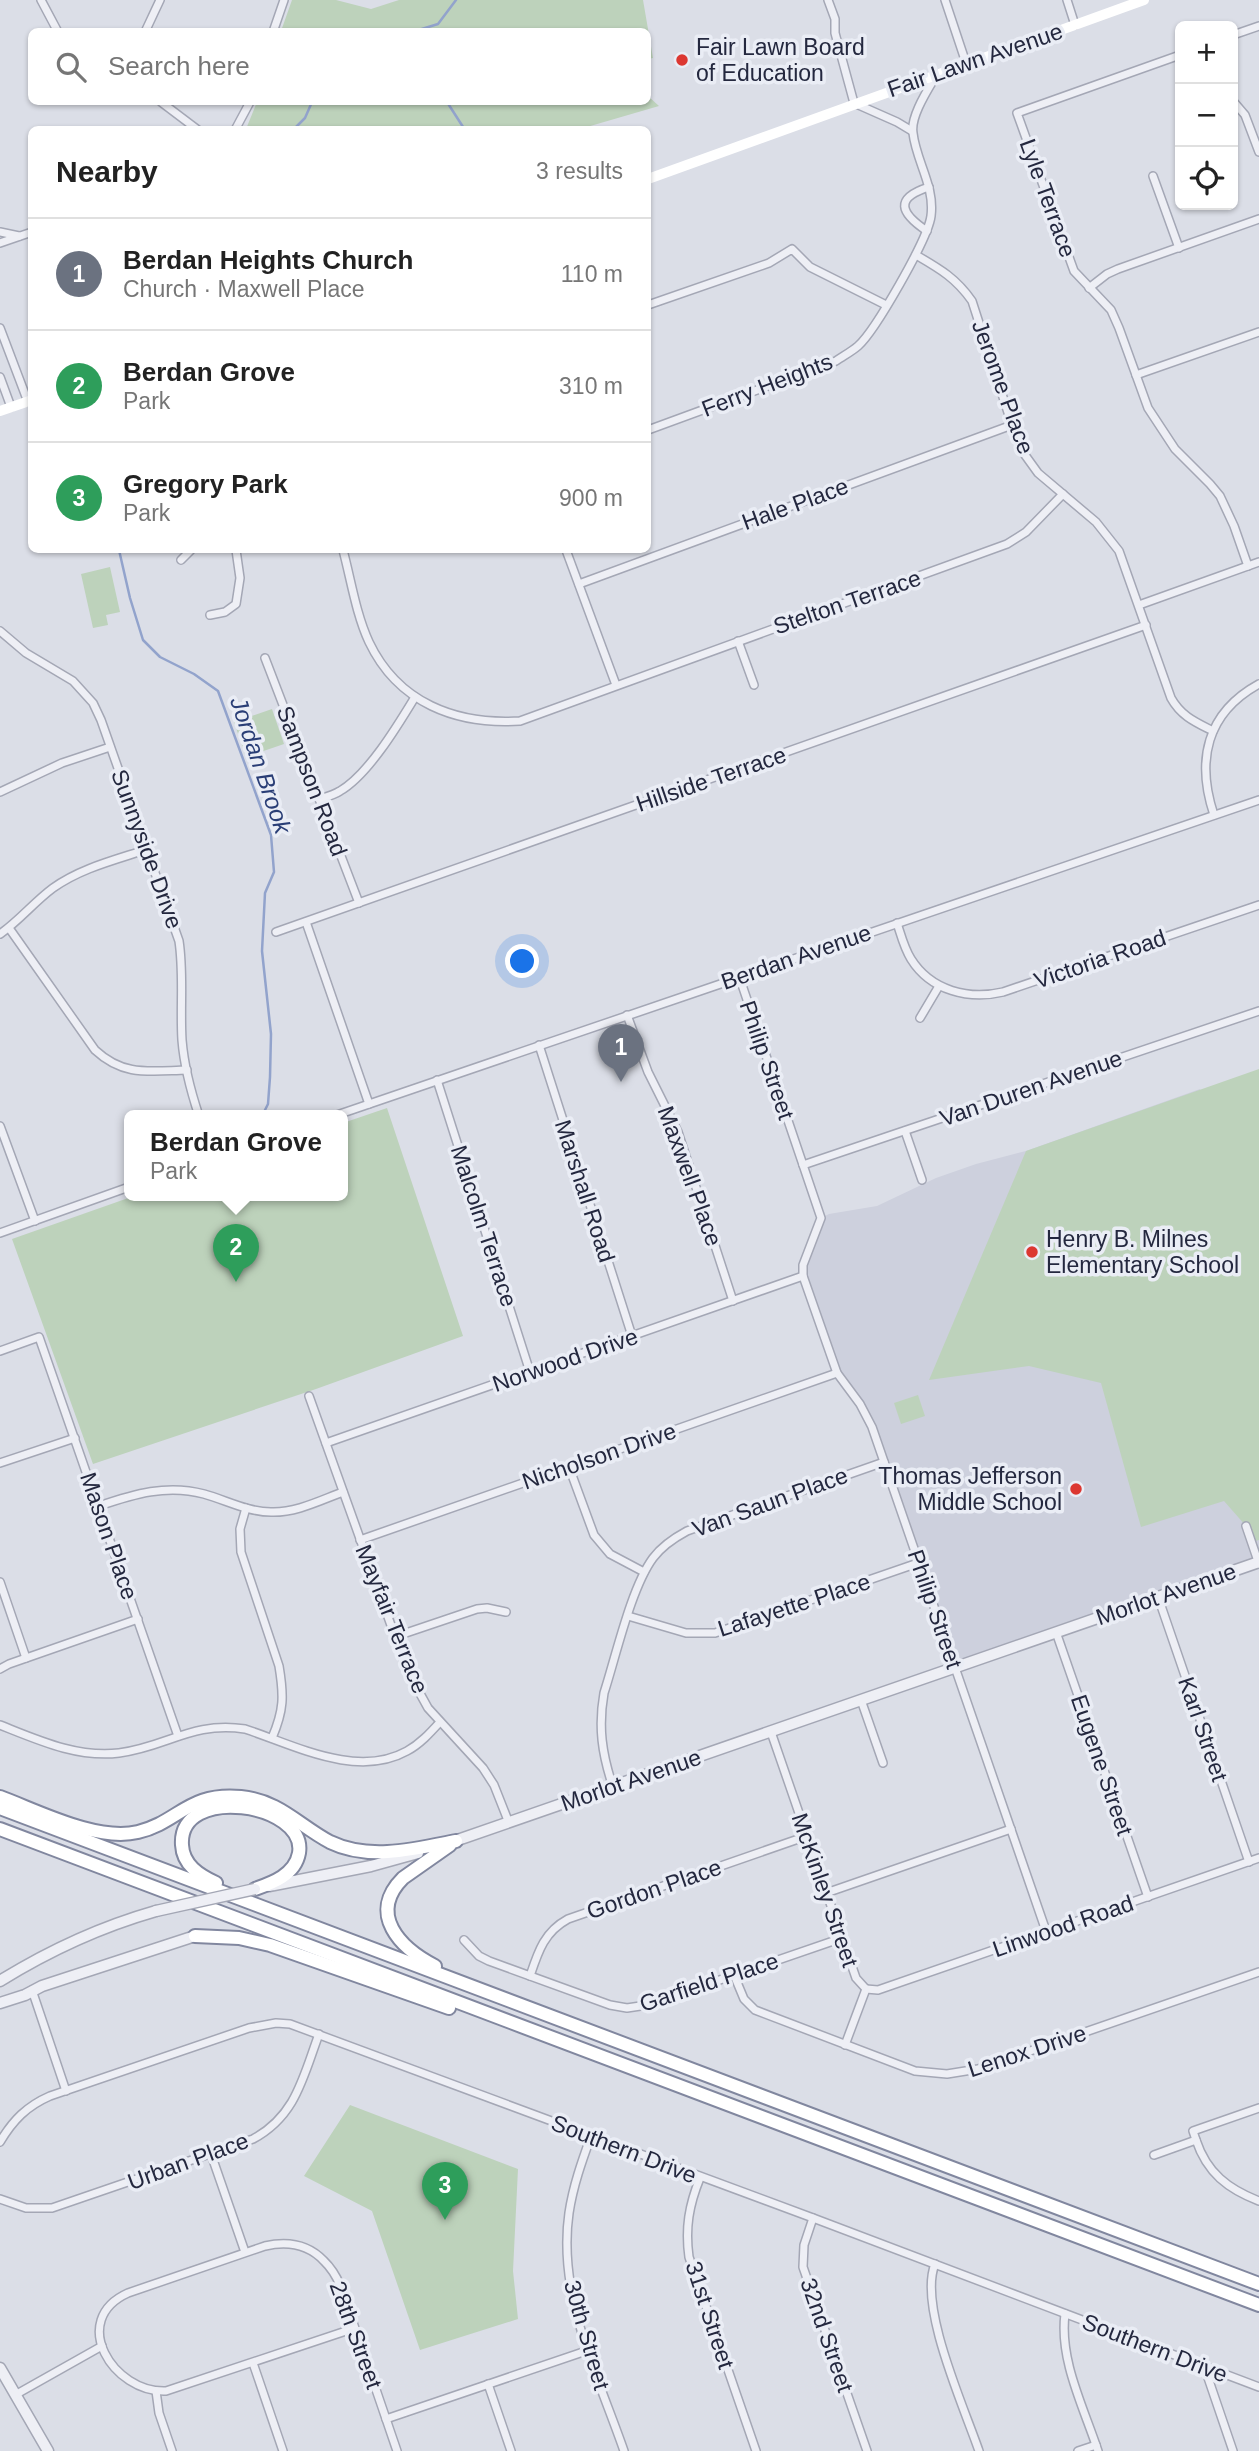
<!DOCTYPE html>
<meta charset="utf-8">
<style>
:root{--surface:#fff;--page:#f6f6f6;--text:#222;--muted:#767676;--line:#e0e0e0;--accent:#dc3731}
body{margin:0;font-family:Helvetica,sans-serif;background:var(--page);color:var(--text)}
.controls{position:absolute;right:21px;top:21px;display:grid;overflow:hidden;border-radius:10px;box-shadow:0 2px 5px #0004}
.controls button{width:63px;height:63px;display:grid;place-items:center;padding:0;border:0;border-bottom:2px solid var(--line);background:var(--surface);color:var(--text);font:35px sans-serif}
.you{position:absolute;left:523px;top:962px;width:24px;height:24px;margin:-18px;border:5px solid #fff;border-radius:50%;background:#1a73e8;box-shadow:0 0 0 10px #1a73e833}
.badge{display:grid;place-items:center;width:46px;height:46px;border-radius:50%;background:var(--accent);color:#fff;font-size:23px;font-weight:700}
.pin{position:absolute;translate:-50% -58px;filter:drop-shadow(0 2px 4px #0008)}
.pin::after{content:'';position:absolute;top:37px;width:24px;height:21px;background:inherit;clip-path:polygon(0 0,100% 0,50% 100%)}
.popup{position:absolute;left:124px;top:1110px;width:224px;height:91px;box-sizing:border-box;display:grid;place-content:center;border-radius:10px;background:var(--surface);filter:drop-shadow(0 2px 5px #0005);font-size:23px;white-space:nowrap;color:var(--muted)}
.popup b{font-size:26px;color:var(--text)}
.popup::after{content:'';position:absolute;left:50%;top:100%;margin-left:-14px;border:14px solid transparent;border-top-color:var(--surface)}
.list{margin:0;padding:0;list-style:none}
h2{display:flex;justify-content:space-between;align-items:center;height:91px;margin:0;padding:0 28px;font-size:30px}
h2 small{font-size:23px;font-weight:400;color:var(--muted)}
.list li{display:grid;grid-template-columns:46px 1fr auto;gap:21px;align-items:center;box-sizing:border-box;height:112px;padding:0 28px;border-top:2px solid var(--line)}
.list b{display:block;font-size:26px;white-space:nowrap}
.list p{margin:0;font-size:23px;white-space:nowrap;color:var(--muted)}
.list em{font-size:23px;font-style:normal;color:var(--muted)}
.icon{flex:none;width:38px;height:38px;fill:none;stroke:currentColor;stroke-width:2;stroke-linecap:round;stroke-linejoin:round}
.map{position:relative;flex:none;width:1259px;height:2451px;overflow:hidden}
.search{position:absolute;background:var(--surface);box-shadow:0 2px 5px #0004;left:28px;top:28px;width:623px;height:77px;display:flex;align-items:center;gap:18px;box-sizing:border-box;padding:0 24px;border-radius:10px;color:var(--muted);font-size:26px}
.panel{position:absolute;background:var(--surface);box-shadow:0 2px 5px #0004;left:28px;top:126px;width:623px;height:427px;border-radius:10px}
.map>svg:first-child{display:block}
.built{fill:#cdd0dd}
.green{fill:#bdd2bb}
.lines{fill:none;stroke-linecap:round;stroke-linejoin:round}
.stream{stroke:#92a3cc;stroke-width:2.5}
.minor-casing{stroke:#a4a7b5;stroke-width:10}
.tertiary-casing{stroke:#a4a7b5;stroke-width:13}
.trunk-casing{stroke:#81879f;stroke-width:16}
.minor{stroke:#eeeff5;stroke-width:7}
.tertiary{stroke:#eeeff5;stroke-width:10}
.secondary{stroke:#fff;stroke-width:10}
.trunk{stroke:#fff;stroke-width:12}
.tertiary-bridge-casing{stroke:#a4a7b5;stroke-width:13;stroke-linecap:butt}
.tertiary-bridge{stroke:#eeeff5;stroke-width:10}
.poi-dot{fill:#dc3731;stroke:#eaedf5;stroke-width:2.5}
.labels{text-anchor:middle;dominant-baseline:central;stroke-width:7;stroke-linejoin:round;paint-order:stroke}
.poi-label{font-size:23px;fill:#24283f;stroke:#eaedf5;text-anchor:start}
.street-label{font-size:23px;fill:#24283f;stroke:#eaedf5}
.water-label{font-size:24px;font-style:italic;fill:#2a3e76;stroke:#eaedf5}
</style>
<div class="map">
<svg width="1259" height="2451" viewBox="0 0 1259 2451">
<rect width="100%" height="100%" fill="#dbdee7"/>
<!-- built -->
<polygon class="built" points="1200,1089 1259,1262 1259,1562 955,1668 867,1416 844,1384 802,1271 821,1218 829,1214 877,1206 936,1178 976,1164 1026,1151"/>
<!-- green -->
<g class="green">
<polygon points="292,0 336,0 371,9 399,0 643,0 653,58 648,59 648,32 281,31"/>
<polygon points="648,96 659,106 580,129 246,129 257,102 648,102"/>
<polygon points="110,567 120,612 106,615 108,625 93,628 81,574"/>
<polygon points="272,709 284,744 246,757 234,722"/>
<polygon points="1259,1069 1259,1540 1252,1542 1246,1526 1224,1501 1141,1527 1101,1383 1029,1366 929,1380 1026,1151"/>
<polygon points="387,1108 463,1336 316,1389 93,1464 12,1239 134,1196 343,1196 343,1123"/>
<polygon points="918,1395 925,1416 901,1424 894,1403"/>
<polygon points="350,2105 518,2169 513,2271 518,2319 420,2350 372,2211 304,2176"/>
</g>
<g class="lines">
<!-- stream -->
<g class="stream">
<polyline points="412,32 438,24 456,0"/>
<polyline points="447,102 465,130"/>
<polyline points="293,130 305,118 312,102"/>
<polyline points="119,550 130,598 143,640 160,657 194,674 218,691 271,835 274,872 265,893 262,951 271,1034 270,1077 268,1104 262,1116"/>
</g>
<defs>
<g id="minor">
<polyline points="41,0 58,32"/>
<polyline points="828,0 835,19 835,33 854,103 897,122 912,131"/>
<polyline points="945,0 966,63"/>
<polyline points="1067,0 1075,25"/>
<polyline points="145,32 160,0"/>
<polyline points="273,32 284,0"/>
<polyline points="1233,35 1259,26"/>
<polyline points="1180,55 1017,113 1074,271 1111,310 1119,328 1148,408 1175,449 1210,484 1220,496 1234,526 1248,566"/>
<polyline points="1233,101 1245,115 1259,152"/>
<polyline points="161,102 198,130"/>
<polyline points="235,130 250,102"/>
<polyline points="1153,176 1179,248"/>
<path d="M927,231C900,213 894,198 929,187"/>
<polyline points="0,232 19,236"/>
<polyline points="0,243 32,232"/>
<path d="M916,255C940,269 956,278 972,301L1012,425L1025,455L1038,473L1096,522L1119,551L1171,698C1181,716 1195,722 1213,731"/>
<polyline points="1089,288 1107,274 1118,269 1259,219"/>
<polyline points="648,305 769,263 792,249 810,267 886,305"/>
<polyline points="0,328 28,402"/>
<polyline points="1136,375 1259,332"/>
<polyline points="0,377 11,407"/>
<path d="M648,430L836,361C843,356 851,352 858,346C875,331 928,239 931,216C935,186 916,161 913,133C910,116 929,88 937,74"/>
<path d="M343,550C351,580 356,614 369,642C398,703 456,725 520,721L1007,544L1026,532L1063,494"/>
<polyline points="566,550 616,685"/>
<polyline points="181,560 191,550"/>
<polyline points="579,584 1012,425"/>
<polyline points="1139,605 1259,562"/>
<polyline points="210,615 225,612 236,604 240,578 236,550"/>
<path d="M0,631L26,653L73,681L93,703L101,720L179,941C184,974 180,1007 182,1040C184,1065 191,1092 199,1116"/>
<polyline points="738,641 754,685"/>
<polyline points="265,658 359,903"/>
<polyline points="0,792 62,763 110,747"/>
<path d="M319,799C326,797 334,795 340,791C368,775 398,725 415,697"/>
<path d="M1214,815C1196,761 1206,713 1259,684"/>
<polyline points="306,922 369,1104"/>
<path d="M897,923C901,935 904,948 911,959C931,991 969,1000 1003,992L1259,905"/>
<path d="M9,928L95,1050C124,1077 150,1071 187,1070"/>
<polyline points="276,932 1146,625"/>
<path d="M0,934C19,921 34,902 53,888C81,868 115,860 148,849"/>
<polyline points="739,976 821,1218 803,1265 803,1276 837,1373 860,1404 872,1427 1046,1931"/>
<polyline points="627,1015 648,1072 678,1132 733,1301"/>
<polyline points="920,1018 939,986"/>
<polyline points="539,1045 632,1336"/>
<polyline points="437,1080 530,1372"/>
<polyline points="334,1116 1259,800"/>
<polyline points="0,1126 35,1221"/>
<polyline points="905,1131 922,1180"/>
<polyline points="803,1165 1259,1011"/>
<polyline points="0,1233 129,1187"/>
<polyline points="0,1351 39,1337 178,1736"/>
<polyline points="309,1396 407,1670 428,1708 483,1768 494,1785 509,1823"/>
<polyline points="326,1443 803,1276"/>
<polyline points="0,1463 75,1438"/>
<polyline points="569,1467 594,1535 610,1554 644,1572"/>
<path d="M99,1506C134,1494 167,1484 204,1494C226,1500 248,1512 271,1512C296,1513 321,1500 343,1492"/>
<path d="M246,1508L240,1529L241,1552L279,1666C284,1696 284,1710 272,1738"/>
<polyline points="1246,1526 1259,1564"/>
<polyline points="360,1540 837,1373"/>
<polyline points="0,1582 26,1658"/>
<polyline points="1158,1597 1249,1862"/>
<polyline points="628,1616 686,1633 715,1633 918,1563"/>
<polyline points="1056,1632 1148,1897"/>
<polyline points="394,1637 477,1609 487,1608 506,1612"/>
<polyline points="0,1669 9,1664 138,1619"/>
<polyline points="861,1700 883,1763"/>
<path d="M0,1725C38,1740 77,1758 119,1753C167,1747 192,1721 245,1729C294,1745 357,1779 407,1751C420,1744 430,1733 440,1722"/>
<polyline points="771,1732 856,1978 866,1989"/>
<path d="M613,1787C602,1754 598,1727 604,1693C616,1656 631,1588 653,1558C662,1546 674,1538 687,1531L884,1462"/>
<polyline points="826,1893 1011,1829"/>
<polyline points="464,1940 479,1956 489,1961 610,2005 627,2008 647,2005 842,1938"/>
<polyline points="734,1975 744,1999 755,2010 915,2071 947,2074 978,2069 1259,1972"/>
<path d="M530,1976C538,1952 544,1932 568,1919L807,1836"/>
<polyline points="866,1989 878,1990 1259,1858"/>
<polyline points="32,1990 66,2091"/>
<polyline points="845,2045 866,1989"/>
<path d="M591,2136C582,2161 573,2186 569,2213C557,2295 598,2376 624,2451"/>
<path d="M1196,2140C1207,2173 1228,2189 1259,2201"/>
<path d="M0,2142C13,2120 27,2106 50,2096L249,2028L276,2023L290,2024L813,2218L1259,2387"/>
<polyline points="211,2154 245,2252"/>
<polyline points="1154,2155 1196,2140 1193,2131 1259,2108"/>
<path d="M700,2178C689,2205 685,2228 689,2257L756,2451"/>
<path d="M0,2199L26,2208H52L253,2139C296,2116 303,2077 319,2034"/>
<polyline points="813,2218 804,2245 803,2267 867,2451"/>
<path d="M935,2264C918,2306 964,2407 979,2451"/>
<path d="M1065,2314C1059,2360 1084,2408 1098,2451"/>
<path d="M355,2328L166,2391C113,2393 68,2320 128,2293L265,2246C287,2241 308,2244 324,2261C343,2279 348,2310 357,2334C370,2373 384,2412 397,2451"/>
<polyline points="253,2363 283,2451"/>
<polyline points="1204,2366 1233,2451"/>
<polyline points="488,2384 511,2451"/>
<polyline points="156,2391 159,2413 172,2451"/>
<polyline points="15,2395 102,2346"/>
<polyline points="386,2419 589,2350"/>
<polyline points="1078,2451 1096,2445"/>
</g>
<g id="tertiary">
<polyline points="449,1843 1259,1562"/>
<polyline points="269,1886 371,1866 418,1853"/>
<path d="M0,1981C50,1950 100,1927 156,1911"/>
<polyline points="0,2003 25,1995 42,1986 195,1936"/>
<polyline points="0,2368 48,2451"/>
</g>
<g id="trunk">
<path d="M0,1797C38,1811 97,1842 138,1832C179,1822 188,1792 241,1797C280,1801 298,1825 330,1842C369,1861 416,1849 456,1841"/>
<polyline points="0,1808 1259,2284"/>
<polyline points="0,1829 1259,2305"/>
<path d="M216,1883C199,1875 183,1865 182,1845C178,1784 307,1803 299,1853C295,1875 272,1883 255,1889"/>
<polyline points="195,1936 239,1938 270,1945 449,2008"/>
<path d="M435,1966C400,1948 367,1914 403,1878L450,1845"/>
</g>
</defs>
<!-- minor casing -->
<use href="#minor" class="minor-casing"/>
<!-- tertiary casing -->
<use href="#tertiary" class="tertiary-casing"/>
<!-- trunk casing -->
<use href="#trunk" class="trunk-casing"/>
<!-- minor -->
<use href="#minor" class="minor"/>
<!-- tertiary -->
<use href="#tertiary" class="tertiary"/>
<!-- secondary -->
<g class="secondary">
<polyline points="648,179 1144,0"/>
<polyline points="0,411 32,400"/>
</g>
<!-- trunk -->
<use href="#trunk" class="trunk"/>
<defs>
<polyline id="tertiary-bridge" points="156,1911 255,1889"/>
</defs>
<!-- tertiary-bridge casing -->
<use href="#tertiary-bridge" class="tertiary-bridge-casing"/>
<!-- tertiary-bridge -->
<use href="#tertiary-bridge" class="tertiary-bridge"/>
</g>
<!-- markers -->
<g class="poi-dot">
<circle cx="682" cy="60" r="7"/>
<circle cx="1032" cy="1252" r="7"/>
<circle cx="1076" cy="1489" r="7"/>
</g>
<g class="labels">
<!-- poi labels -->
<g class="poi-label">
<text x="696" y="47">Fair Lawn Board<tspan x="696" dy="26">of Education</tspan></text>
<text x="1046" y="1239">Henry B. Milnes<tspan x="1046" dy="26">Elementary School</tspan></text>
<text x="1062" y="1476" text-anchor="end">Thomas Jefferson<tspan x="1062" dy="26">Middle School</tspan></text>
</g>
<!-- street labels -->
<g class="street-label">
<text transform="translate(975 60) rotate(-19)">Fair Lawn Avenue</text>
<text transform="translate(1048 198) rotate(70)">Lyle Terrace</text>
<text transform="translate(767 385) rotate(-21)">Ferry Heights</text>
<text transform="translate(1003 387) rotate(70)">Jerome Place</text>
<text transform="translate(795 504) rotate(-20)">Hale Place</text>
<text transform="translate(847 602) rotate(-19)">Stelton Terrace</text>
<text transform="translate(711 779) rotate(-19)">Hillside Terrace</text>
<text transform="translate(312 781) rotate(69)">Sampson Road</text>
<text transform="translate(147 849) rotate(70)">Sunnyside Drive</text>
<text transform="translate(796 957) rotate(-19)">Berdan Avenue</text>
<text transform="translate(1100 959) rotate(-19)">Victoria Road</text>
<text transform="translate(767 1060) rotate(71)">Philip Street</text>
<text transform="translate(1031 1088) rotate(-19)">Van Duren Avenue</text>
<text transform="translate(690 1176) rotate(70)">Maxwell Place</text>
<text transform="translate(585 1191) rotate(72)">Marshall Road</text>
<text transform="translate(484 1226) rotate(72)">Malcolm Terrace</text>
<text transform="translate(565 1360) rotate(-19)">Norwood Drive</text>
<text transform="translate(599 1456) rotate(-19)">Nicholson Drive</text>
<text transform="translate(770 1502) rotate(-20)">Van Saun Place</text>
<text transform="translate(109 1536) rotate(71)">Mason Place</text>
<text transform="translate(1166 1594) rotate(-19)">Morlot Avenue</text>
<text transform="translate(794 1605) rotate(-18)">Lafayette Place</text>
<text transform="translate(935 1609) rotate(71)">Philip Street</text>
<text transform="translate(392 1619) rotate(68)">Mayfair Terrace</text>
<text transform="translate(1203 1729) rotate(71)">Karl Street</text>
<text transform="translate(1102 1765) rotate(71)">Eugene Street</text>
<text transform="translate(631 1780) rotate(-19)">Morlot Avenue</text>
<text transform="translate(654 1889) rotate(-19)">Gordon Place</text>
<text transform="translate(825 1890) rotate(71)">McKinley Street</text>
<text transform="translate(1063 1926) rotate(-19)">Linwood Road</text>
<text transform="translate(709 1982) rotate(-18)">Garfield Place</text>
<text transform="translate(1027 2051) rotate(-18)">Lenox Drive</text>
<text transform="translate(624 2149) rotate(21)">Southern Drive</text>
<text transform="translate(188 2161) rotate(-20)">Urban Place</text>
<text transform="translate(710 2315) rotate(72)">31st Street</text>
<text transform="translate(356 2335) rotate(70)">28th Street</text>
<text transform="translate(587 2335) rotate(74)">30th Street</text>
<text transform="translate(827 2335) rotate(71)">32nd Street</text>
<text transform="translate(1155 2348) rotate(21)">Southern Drive</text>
</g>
<!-- water labels -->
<g class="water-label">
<text transform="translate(261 765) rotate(71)">Jordan Brook</text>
</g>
</g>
</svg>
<div class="controls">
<button>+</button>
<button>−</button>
<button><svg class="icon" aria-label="locate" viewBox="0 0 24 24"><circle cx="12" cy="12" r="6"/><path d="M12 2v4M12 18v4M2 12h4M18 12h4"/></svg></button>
</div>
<div class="you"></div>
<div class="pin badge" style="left:621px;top:1082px;background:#6b7280">1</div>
<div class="pin badge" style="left:236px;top:1282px;background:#2e9e5b">2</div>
<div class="popup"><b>Berdan Grove</b>Park</div>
<div class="pin badge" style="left:445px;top:2220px;background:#2e9e5b">3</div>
<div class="search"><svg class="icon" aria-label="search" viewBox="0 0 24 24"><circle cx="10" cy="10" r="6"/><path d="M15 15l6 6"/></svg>Search here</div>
<section class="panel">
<h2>Nearby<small>3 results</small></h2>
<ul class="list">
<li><span class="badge" style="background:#6b7280">1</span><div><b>Berdan Heights Church</b><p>Church · Maxwell Place</p></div><em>110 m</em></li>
<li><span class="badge" style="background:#2e9e5b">2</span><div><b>Berdan Grove</b><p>Park</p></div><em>310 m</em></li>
<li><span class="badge" style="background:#2e9e5b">3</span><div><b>Gregory Park</b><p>Park</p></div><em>900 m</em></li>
</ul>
</section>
</div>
